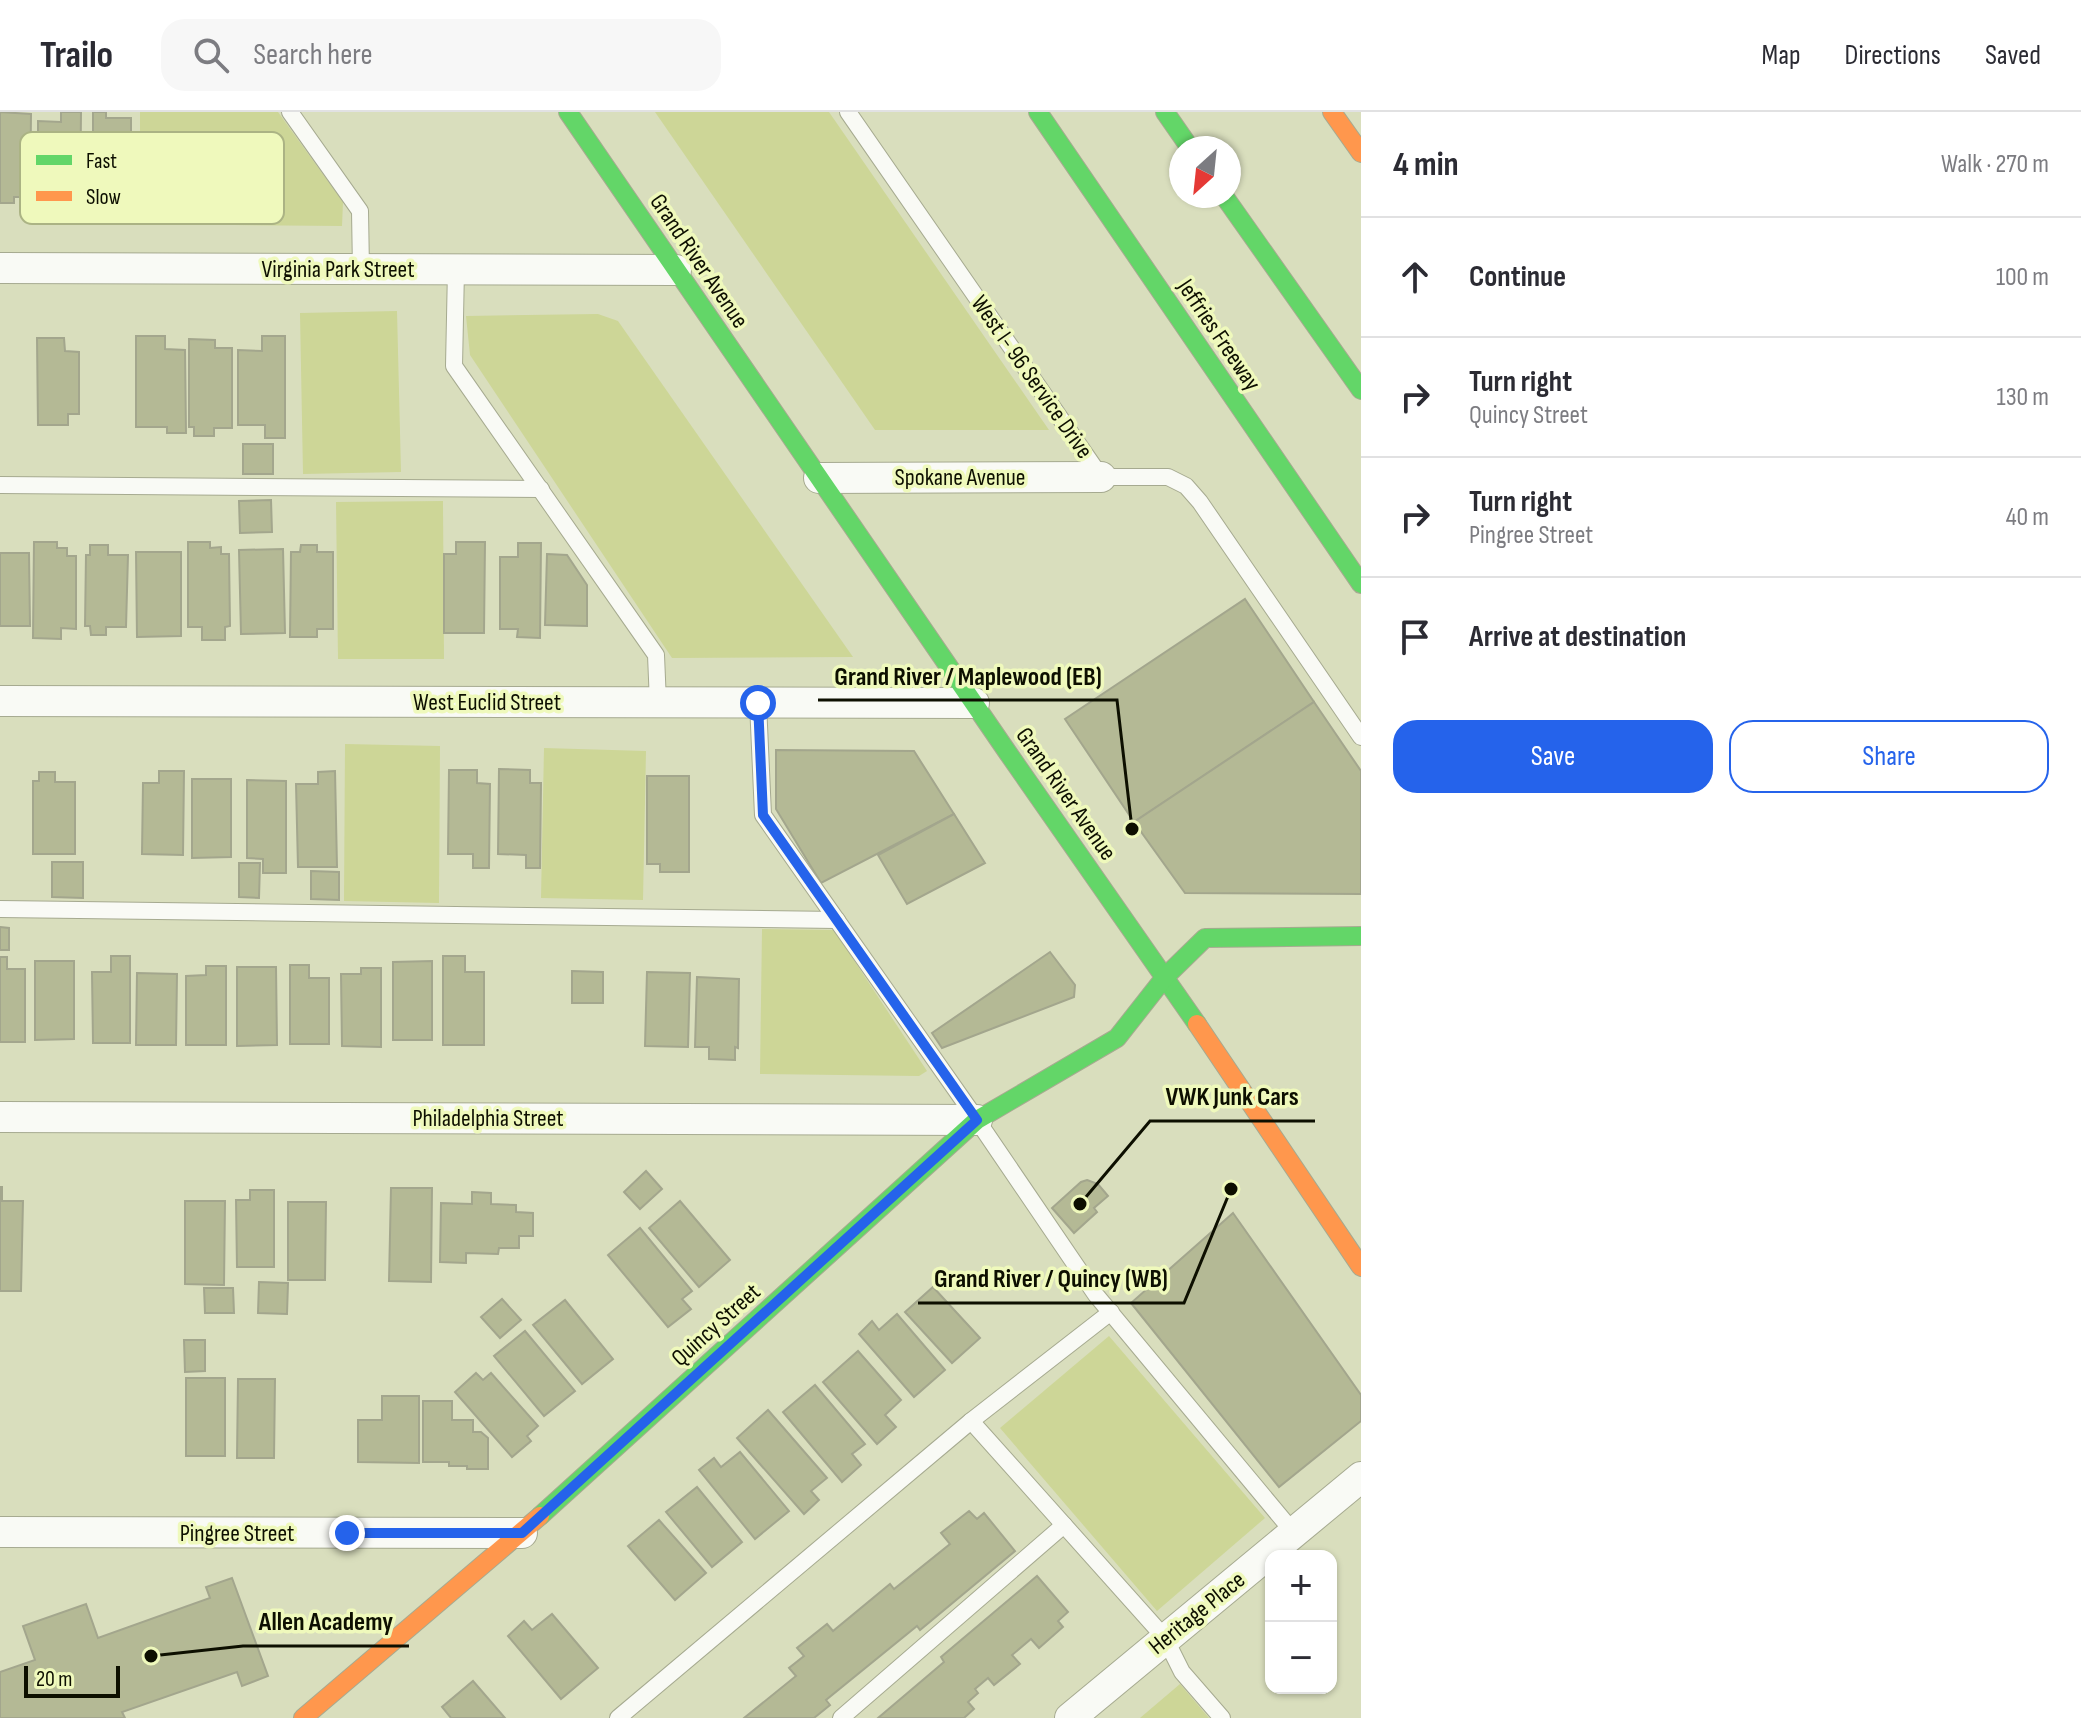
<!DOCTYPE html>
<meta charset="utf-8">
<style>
:root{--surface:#fff;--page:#f7f7f7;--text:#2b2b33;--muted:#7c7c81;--line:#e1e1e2;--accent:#2563eb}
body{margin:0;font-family:"Sofia Sans Condensed",sans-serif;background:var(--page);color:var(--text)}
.controls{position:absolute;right:24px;bottom:24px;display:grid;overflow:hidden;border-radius:16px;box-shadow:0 2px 6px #0004}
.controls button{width:72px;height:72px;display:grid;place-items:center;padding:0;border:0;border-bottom:2px solid var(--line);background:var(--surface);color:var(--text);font:40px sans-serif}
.compass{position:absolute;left:1169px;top:24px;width:72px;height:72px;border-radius:50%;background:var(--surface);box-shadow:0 2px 6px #0004;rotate:207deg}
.scale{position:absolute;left:24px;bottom:20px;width:96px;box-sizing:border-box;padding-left:8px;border:4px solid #0d0f00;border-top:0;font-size:22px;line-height:28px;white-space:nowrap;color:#0d0f00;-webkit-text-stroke:6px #eff9bc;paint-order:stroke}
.stop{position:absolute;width:24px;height:24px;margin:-18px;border:6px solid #2563eb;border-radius:50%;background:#fff}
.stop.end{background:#2563eb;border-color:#fff;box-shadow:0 2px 8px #0008}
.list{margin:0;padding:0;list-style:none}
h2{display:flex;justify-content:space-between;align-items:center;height:104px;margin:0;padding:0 32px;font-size:34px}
h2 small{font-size:26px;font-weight:400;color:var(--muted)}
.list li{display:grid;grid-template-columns:52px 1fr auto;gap:24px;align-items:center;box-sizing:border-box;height:120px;padding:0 32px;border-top:2px solid var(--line)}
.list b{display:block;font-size:30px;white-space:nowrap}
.list p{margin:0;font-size:26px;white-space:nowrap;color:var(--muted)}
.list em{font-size:26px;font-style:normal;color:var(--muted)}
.actions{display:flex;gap:16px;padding:24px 32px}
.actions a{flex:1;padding:18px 0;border:2px solid var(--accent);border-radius:24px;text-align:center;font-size:28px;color:var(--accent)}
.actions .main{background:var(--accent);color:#fff}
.icon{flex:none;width:44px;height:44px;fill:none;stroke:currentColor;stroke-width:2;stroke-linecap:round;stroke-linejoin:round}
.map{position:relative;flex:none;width:1361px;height:1606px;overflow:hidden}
header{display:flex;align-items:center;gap:48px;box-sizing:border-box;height:112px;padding:0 40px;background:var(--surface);border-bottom:2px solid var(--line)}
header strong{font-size:38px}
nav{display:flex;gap:44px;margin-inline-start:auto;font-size:28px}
.search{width:560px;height:72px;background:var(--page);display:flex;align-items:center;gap:20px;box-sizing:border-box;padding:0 28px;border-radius:24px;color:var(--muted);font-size:30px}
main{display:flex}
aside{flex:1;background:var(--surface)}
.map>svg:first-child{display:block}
.green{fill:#cdd697}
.building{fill:#b4b995;stroke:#a3a68d;stroke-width:2}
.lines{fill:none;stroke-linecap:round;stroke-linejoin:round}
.lane-casing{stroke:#a6aa90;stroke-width:18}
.street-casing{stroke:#a6aa90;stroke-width:32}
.fast-casing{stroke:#a6aa90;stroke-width:20}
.slow-casing{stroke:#a6aa90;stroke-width:20}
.lane{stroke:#f9faf5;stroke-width:16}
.street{stroke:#f9faf5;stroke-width:30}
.fast{stroke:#63d668;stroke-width:18}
.slow{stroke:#ff974d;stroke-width:18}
.route{stroke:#2563eb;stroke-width:10}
.labels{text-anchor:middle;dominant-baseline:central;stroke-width:7;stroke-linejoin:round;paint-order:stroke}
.street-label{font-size:24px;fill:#0d0f00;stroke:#eff9bc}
.key{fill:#eff9bc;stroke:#abb384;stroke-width:2}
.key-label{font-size:22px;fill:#0d0f00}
.leader{fill:none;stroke:#0d0f00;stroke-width:3}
.callout-dot{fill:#0d0f00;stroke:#eff9bc;stroke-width:3}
.callout-label{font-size:26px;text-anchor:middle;font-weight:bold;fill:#0d0f00;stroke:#eff9bc;stroke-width:7;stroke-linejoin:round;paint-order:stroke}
</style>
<header>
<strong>Trailo</strong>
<div class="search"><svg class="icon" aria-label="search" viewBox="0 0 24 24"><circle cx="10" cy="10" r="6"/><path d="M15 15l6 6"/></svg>Search here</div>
<nav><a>Map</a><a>Directions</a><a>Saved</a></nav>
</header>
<main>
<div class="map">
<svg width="1361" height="1606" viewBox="0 0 1361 1606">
<rect width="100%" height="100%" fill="#d9debd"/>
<!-- green -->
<g class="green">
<polygon points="140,0 278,0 343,90 342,114 140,112"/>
<polygon points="655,0 829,0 1049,318 875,318"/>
<polygon points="397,199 401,360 303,362 300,201"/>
<polygon points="598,202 618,209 853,545 672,546 470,243 466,204"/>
<polygon points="443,389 444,547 338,547 336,390"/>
<polygon points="345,632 440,634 439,791 344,789"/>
<polygon points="544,636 646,639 643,788 541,786"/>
<polygon points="762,817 834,818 927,959 919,964 760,962"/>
<polygon points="1109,1224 1265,1406 1157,1499 1000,1316"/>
<polygon points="1180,1572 1209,1606 1140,1606"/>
</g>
<!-- building -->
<g class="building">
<polygon points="0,0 31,2 30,85 14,85 14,91 0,91"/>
<polygon points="61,0 81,0 80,93 38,92 38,9 61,10"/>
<polygon points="93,0 106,0 106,6 131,6 131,86 115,86 115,94 93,94"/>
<polygon points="136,224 165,224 165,237 185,238 186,321 167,321 167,315 136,315"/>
<polygon points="262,224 285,224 285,326 265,326 265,313 238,313 238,238 262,239"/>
<polygon points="37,226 64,226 65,239 79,240 79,302 68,302 68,313 38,313"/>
<polygon points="189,227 215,228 215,236 232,236 232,316 214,316 214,324 194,324 194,315 189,315"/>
<rect x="243" y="332" width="30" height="30"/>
<polygon points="271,388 272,420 240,421 239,389"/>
<polygon points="34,430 57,430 57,436 67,436 67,444 76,444 76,517 61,516 61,527 33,526"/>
<polygon points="188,430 210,430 210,436 221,435 221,442 229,442 230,514 225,515 225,528 202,528 202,515 188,515"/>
<polygon points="456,430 485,430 484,521 444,521 444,442 456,442"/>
<polygon points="518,431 541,431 540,526 517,525 518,517 500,517 500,445 518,445"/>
<polygon points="90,433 108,433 108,443 128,443 126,515 106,515 106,523 91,523 90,514 85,514 86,443 90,443"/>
<polygon points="301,433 317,433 317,440 333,440 333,517 317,517 317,525 290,525 291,440 300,440"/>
<polygon points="283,437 285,521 241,522 239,438"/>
<polygon points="136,440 181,440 181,524 137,525"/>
<polygon points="0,441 29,441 30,514 0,514"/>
<polygon points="547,442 567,443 587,473 587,514 545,513"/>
<polygon points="1245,487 1314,590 1134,710 1065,607"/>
<polygon points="1314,590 1361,659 1361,782 1185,781 1134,710"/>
<polygon points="776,638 914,639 954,702 821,771 776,697"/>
<polygon points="499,657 530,658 530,671 541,671 540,756 526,756 526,743 498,742"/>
<polygon points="449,658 477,658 477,671 490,672 489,756 473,756 473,742 448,742"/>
<polygon points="159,659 184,659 183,743 142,742 143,671 159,671"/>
<polygon points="335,659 337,755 298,755 296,672 318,672 318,660"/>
<polygon points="39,660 55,660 55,670 75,670 75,742 33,742 33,669 39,669"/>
<polygon points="647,664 689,664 689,760 660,760 660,752 647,752"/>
<polygon points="192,667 231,667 231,745 192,746"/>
<polygon points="247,668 286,669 286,761 263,761 263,747 247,746"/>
<polygon points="954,702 985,751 907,792 878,743"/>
<polygon points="52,750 83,750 83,786 52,785"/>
<polygon points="239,751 260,751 259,786 239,785"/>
<polygon points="311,759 339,760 339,788 311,787"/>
<polygon points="0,815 9,816 9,838 0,838"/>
<polygon points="1050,840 1075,873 1074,885 942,936 932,921"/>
<polygon points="111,844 130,844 130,931 93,931 92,860 111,860"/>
<polygon points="443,844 465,844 465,860 484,860 484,933 443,933"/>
<polygon points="0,845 7,845 7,857 25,857 25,930 0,930"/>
<polygon points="35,849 74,849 74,927 35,928"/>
<polygon points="432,849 432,928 393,928 393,850"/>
<polygon points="290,853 309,853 309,866 329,866 329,932 290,932"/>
<polygon points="206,854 226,854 226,933 186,933 186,864 206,863"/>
<polygon points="237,855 276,855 277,933 237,934"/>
<polygon points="361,856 381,856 381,935 342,934 341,862 361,862"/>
<polygon points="572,859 603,860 603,891 572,891"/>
<polygon points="647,860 690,861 688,935 645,934"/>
<polygon points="137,861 177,862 176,933 136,933"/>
<polygon points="697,865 739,867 738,936 735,935 735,948 709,947 709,935 695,935"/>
<polygon points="646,1059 662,1077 640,1097 624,1080"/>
<polygon points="1087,1068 1098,1072 1108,1084 1094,1096 1097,1100 1074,1121 1052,1096 1081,1070"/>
<polygon points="0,1075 2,1075 2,1089 23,1089 21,1179 0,1179"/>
<polygon points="391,1076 432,1076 431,1170 389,1169"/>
<polygon points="250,1078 274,1078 274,1155 237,1155 236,1088 250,1088"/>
<polygon points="472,1080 491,1081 491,1092 516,1093 516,1100 533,1101 533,1124 519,1124 519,1136 499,1136 498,1142 466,1141 466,1151 440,1150 441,1091 472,1092"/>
<polygon points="185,1089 225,1089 224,1173 185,1172"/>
<polygon points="680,1089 730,1148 699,1175 649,1116"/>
<polygon points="288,1090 326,1090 325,1168 288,1168"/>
<polygon points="1233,1101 1361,1283 1361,1309 1279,1375 1131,1191"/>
<polygon points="640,1116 692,1179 682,1187 691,1197 668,1215 608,1143"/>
<polygon points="259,1170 288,1171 287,1202 258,1201"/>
<polygon points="933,1175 980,1226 952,1251 905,1200"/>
<polygon points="204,1176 233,1176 234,1201 205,1201"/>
<polygon points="502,1187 521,1208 500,1226 481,1205"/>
<polygon points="565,1188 613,1247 582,1272 533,1213"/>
<polygon points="897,1202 945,1258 914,1285 859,1222 872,1209 879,1218"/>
<polygon points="525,1219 575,1279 544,1304 494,1244"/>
<polygon points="184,1228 205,1228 205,1259 185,1260"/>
<polygon points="858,1239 901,1288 885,1303 896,1315 877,1332 823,1270"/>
<polygon points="476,1261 483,1268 491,1261 538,1314 527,1324 531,1329 512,1345 455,1280"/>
<rect x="186" y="1266" width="39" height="78"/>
<polygon points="238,1267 275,1267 274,1346 237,1346"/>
<polygon points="815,1273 865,1332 852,1342 861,1353 842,1370 783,1300"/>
<polygon points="382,1284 419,1284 419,1351 358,1350 358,1308 382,1308"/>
<polygon points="423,1289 452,1289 452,1308 473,1308 473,1320 481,1320 488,1326 488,1357 467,1357 467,1354 449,1354 449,1350 423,1350"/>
<polygon points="768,1298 827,1366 811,1379 819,1388 804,1402 737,1326"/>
<polygon points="740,1340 789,1399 755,1427 699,1358 714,1346 721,1355"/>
<polygon points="697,1375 742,1430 712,1455 666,1400"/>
<polygon points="969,1399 977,1407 984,1401 1015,1439 920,1518 917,1514 826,1588 830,1593 814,1606 744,1606 796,1564 789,1556 804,1544 797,1536 827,1512 833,1519 890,1472 894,1477 950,1432 941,1421"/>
<polygon points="659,1408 706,1461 675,1488 628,1434"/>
<polygon points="1037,1464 1068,1500 1058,1509 1063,1515 1039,1536 1031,1527 1012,1543 1020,1552 994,1573 988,1566 975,1577 978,1581 968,1590 974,1597 964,1606 878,1606 944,1550 941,1545"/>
<polygon points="232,1466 268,1564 242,1574 237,1560 122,1600 125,1606 0,1606 0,1560 35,1548 23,1514 86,1492 98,1526 210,1486 206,1475"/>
<polygon points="552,1502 598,1556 561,1587 508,1524 524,1509 532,1518"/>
<polygon points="473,1569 505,1606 451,1606 442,1595"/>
</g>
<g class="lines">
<defs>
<g id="lane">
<polyline points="290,0 360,99 361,157"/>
<polyline points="848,0 1101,365 1168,365 1186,374 1200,390 1361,625"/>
<polyline points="456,157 454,254 656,543 658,591"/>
<polyline points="0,373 541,377"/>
<polyline points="758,591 763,703 977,1008 1096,1183 1294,1421"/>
<polyline points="0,797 837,808"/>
<polyline points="971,1309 1165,1526 1182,1560 1222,1606"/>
<polyline points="618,1606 971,1309 1111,1200"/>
<polyline points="841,1606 1064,1413"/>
</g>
<g id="street">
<polyline points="0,156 676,158"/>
<polyline points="819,366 1101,365"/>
<polyline points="0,589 974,591"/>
<polyline points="0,1005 977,1008"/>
<polyline points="0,1420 522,1421"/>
<polyline points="1070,1606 1361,1365"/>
</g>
<g id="fast">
<polyline points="568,0 1008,641 1197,912"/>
<polyline points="1038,0 1361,472"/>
<polyline points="1165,0 1190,36"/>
<polyline points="1224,84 1361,278"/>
<polyline points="540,1404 977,1008 1117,926 1165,865 1205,826 1361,824"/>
</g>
<g id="slow">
<polyline points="1332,0 1361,41"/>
<polyline points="1197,912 1361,1155"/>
<polyline points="303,1606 540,1404"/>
</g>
</defs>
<!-- lane casing -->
<use href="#lane" class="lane-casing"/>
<!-- street casing -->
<use href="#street" class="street-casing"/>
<!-- fast casing -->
<use href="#fast" class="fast-casing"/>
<!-- slow casing -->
<use href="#slow" class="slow-casing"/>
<!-- lane -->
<use href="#lane" class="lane"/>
<!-- street -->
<use href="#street" class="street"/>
<!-- fast -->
<use href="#fast" class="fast"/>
<!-- slow -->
<use href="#slow" class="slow"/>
</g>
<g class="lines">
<!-- route -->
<polyline class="route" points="347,1421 522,1421 977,1008 763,703 758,591"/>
</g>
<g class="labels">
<!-- street labels -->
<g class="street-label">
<text transform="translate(699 149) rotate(56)">Grand River Avenue</text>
<text x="338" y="157">Virginia Park Street</text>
<text transform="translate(1219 223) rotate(56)">Jeffries Freeway</text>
<text transform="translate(1032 265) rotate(55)">West I- 96 Service Drive</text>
<text x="960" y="365">Spokane Avenue</text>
<text x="487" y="590">West Euclid Street</text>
<text transform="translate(1066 682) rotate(55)">Grand River Avenue</text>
<text x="488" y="1006">Philadelphia Street</text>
<text transform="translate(716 1213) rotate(-42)">Quincy Street</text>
<text x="237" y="1421">Pingree Street</text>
<text transform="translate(1197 1501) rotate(-39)">Heritage Place</text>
</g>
</g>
<!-- legend -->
<rect x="20" y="20" width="264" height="92" rx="12" class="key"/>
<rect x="36" y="43" width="36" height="10" fill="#63d668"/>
<rect x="36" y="79" width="36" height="10" fill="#ff974d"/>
<g class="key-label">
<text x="86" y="56">Fast</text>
<text x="86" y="92">Slow</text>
</g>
<!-- callouts -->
<path class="leader" d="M1132 717L1117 588H818M1080 1092L1150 1009H1315M1231 1077L1184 1191H918M151 1544L243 1534H409"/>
<g class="callout-dot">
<circle cx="1132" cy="717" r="8"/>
<circle cx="1080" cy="1092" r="8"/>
<circle cx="1231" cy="1077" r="8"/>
<circle cx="151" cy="1544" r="8"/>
</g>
<g class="callout-label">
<text x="968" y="573">Grand River / Maplewood (EB)</text>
<text x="1232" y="993">VWK Junk Cars</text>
<text x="1051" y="1175">Grand River / Quincy (WB)</text>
<text x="326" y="1518">Allen Academy</text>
</g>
</svg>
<div class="controls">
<button>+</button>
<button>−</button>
</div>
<svg class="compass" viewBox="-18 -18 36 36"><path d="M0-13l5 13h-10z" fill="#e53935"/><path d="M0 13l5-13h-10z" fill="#7c7c81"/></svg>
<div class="scale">20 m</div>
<div class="stop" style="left:758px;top:591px"></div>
<div class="stop end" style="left:347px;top:1421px"></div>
</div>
<aside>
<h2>4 min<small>Walk · 270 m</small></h2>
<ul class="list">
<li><svg class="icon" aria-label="ahead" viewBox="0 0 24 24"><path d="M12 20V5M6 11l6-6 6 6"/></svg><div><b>Continue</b></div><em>100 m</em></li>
<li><svg class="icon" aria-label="right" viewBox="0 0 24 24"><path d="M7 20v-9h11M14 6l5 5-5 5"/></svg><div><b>Turn right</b><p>Quincy Street</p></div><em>130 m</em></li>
<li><svg class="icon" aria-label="right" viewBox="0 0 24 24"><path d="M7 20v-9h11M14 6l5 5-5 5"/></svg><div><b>Turn right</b><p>Pingree Street</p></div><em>40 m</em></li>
<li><svg class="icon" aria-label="arrive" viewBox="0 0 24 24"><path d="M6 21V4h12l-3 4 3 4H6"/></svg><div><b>Arrive at destination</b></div></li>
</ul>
<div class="actions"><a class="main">Save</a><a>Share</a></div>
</aside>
</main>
